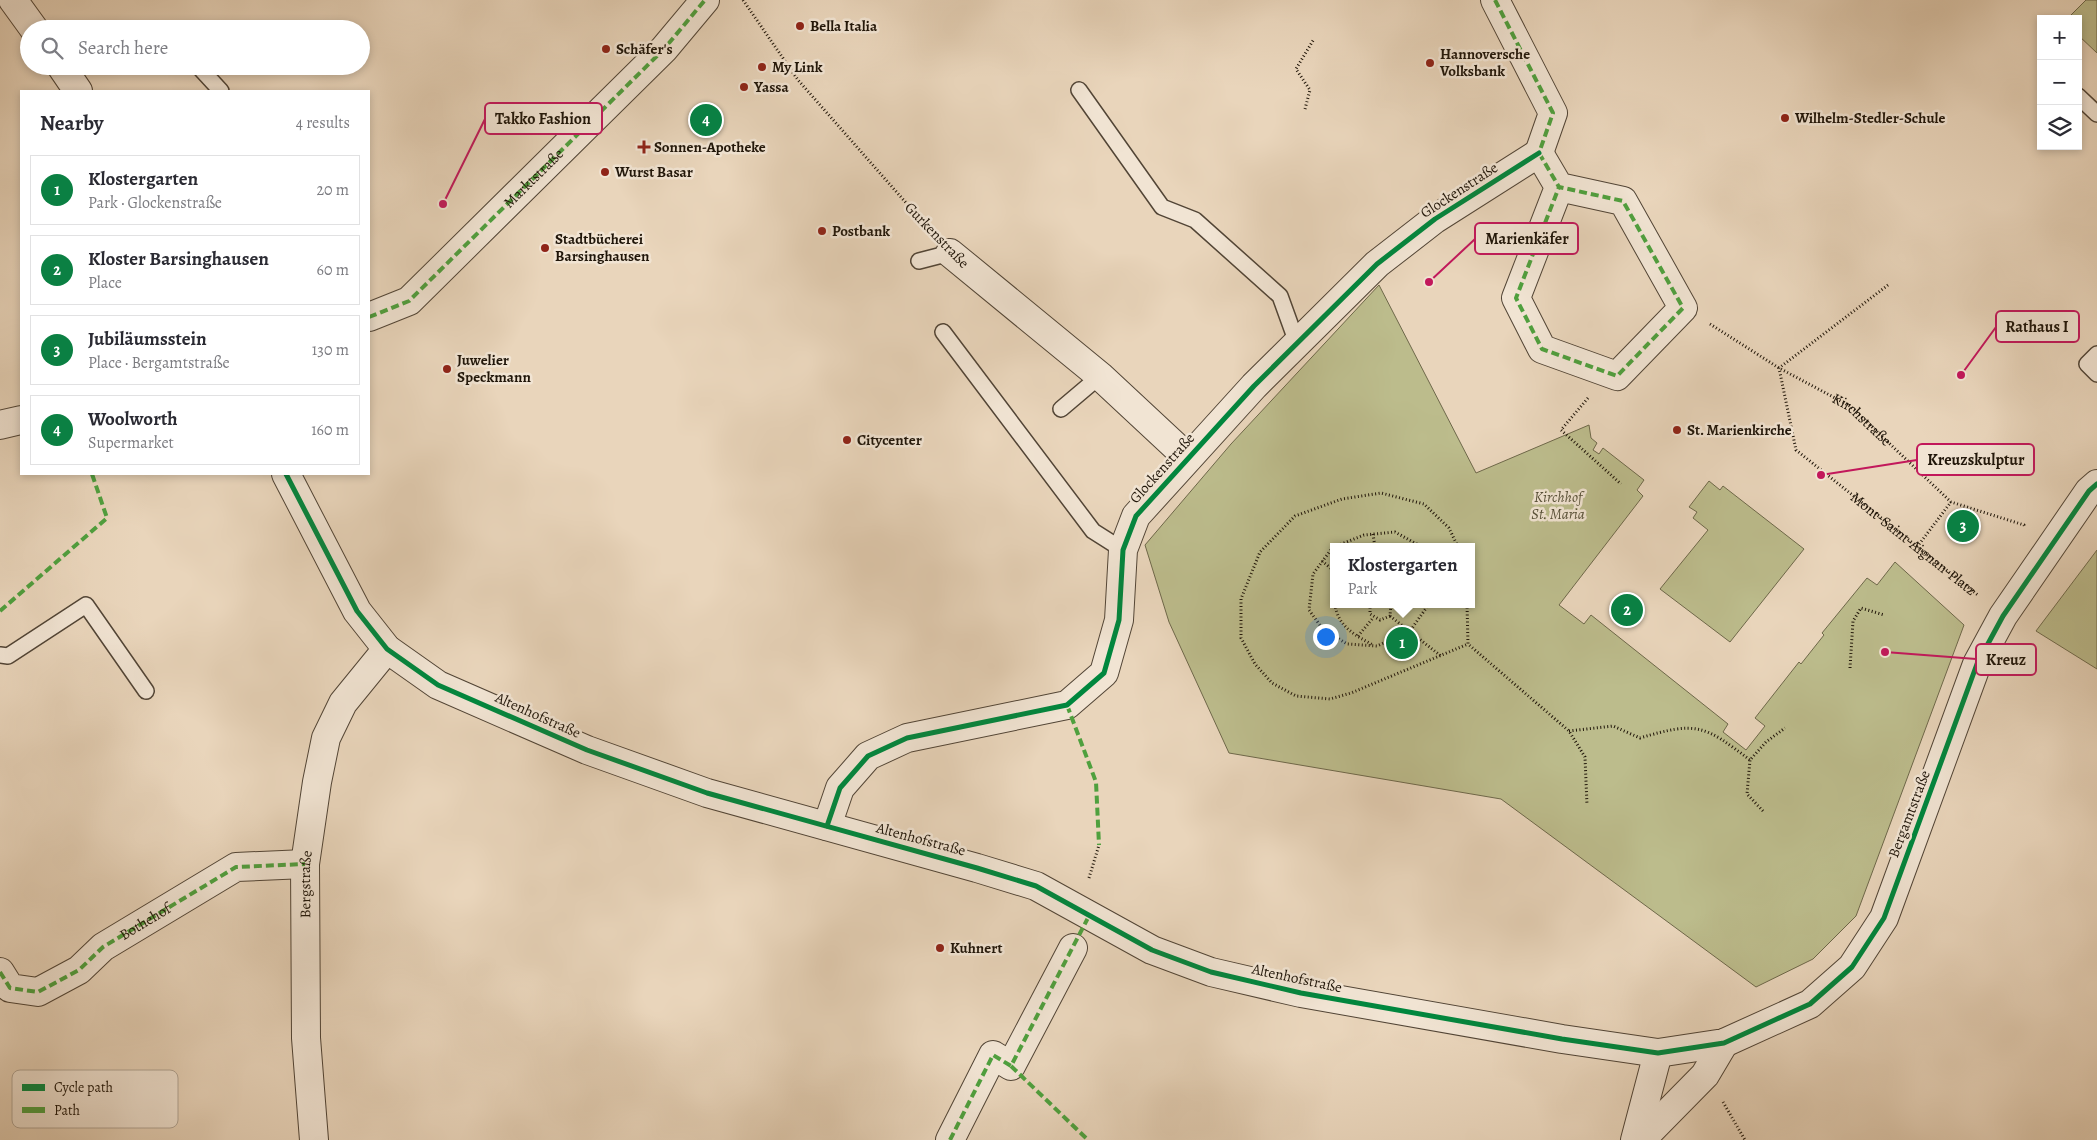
<!DOCTYPE html>
<meta charset="utf-8">
<style>
:root{--surface:#fff;--page:#f7f7f7;--text:#2b2b33;--muted:#7c7c81;--line:#e1e1e2;--accent:#0b8043}
body{margin:0;font-family:Alegreya,serif;background:var(--page);color:var(--text)}
.controls{position:absolute;right:15px;top:15px;display:grid;overflow:hidden;border-radius:0px;box-shadow:0 2px 8px #0003}
.controls button{width:45px;height:45px;display:grid;place-items:center;padding:0;border:0;border-bottom:1px solid var(--line);background:var(--surface);color:var(--text);font:25px sans-serif}
.you{position:absolute;left:1325px;top:636px;width:18px;height:18px;margin:-12px;border:4px solid #fff;border-radius:50%;background:#1a73e8;box-shadow:0 0 0 8px #1a73e833}
.badge{display:grid;place-items:center;width:32px;height:32px;border-radius:50%;background:var(--accent);color:#fff;font-size:16px;font-weight:700}
.pin{position:absolute;translate:-50% -50%;border:2px solid #fff;box-shadow:0 1px 5px #0006}
.popup{position:absolute;left:1330px;top:543px;width:145px;height:65px;box-sizing:border-box;display:grid;place-content:center;border-radius:0px;background:var(--surface);filter:drop-shadow(0 1px 4px #0005);font-size:16px;white-space:nowrap;color:var(--muted)}
.popup b{font-size:19px;color:var(--text)}
.popup::after{content:'';position:absolute;left:50%;top:100%;margin-left:-10px;border:10px solid transparent;border-top-color:var(--surface)}
.list{margin:0;padding:0;list-style:none}
h2{display:flex;justify-content:space-between;align-items:center;height:65px;margin:0;padding:0 20px;font-size:21px}
h2 small{font-size:16px;font-weight:400;color:var(--muted)}
.list li{display:grid;grid-template-columns:32px 1fr auto;gap:15px;align-items:center;box-sizing:border-box;height:70px;margin:0 10px 10px;padding:0 10px;border:1px solid var(--line);border-radius:0px}
.list b{display:block;font-size:19px;white-space:nowrap}
.list p{margin:0;font-size:16px;white-space:nowrap;color:var(--muted)}
.list em{font-size:16px;font-style:normal;color:var(--muted)}
.icon{flex:none;width:28px;height:28px;fill:none;stroke:currentColor;stroke-width:2;stroke-linecap:round;stroke-linejoin:round}
.map{position:relative;flex:none;width:2097px;height:1140px;overflow:hidden}
.search{position:absolute;background:var(--surface);box-shadow:0 2px 8px #0003;left:20px;top:20px;width:350px;height:55px;display:flex;align-items:center;gap:12px;box-sizing:border-box;padding:0 18px;border-radius:28px;color:var(--muted);font-size:19px}
.panel{position:absolute;background:var(--surface);box-shadow:0 2px 8px #0003;left:20px;top:90px;width:350px;height:385px;border-radius:0px}
.map>svg:first-child{display:block}
.green{fill:#bcbc8c;stroke:#6e684a;fill-rule:evenodd}
.lines{fill:none;stroke-linecap:round;stroke-linejoin:round}
.lane-casing{stroke:#524536;stroke-width:18}
.street-casing{stroke:#524536;stroke-width:30}
.path{stroke:#1f1509;stroke-width:3;stroke-dasharray:1 2.5;stroke-linecap:butt}
.lane{stroke:#f1e4d3;stroke-width:15}
.street{stroke:#f1e4d3;stroke-width:28}
.quiet{stroke:#4fa03e;stroke-width:4;stroke-dasharray:8 4;stroke-linecap:butt}
.cycleway-casing{stroke:#f1e4d3;stroke-width:8}
.cycleway{stroke:#00873e;stroke-width:5}
.poi-dot{fill:#8f2418;stroke:#f1e4d3;stroke-width:2}
.labels{text-anchor:middle;dominant-baseline:central;stroke-width:5;stroke-linejoin:round;paint-order:stroke}
.poi-label{font-size:15px;font-weight:bold;fill:#1f1509;stroke:#f1e4d3;text-anchor:start}
.street-label{font-size:15px;fill:#1f1509;stroke:#f1e4d3}
.park-label{font-size:15px;font-style:italic;fill:#564f37;stroke:#f1e4d3}
.key{fill:#f1e4d3;stroke:#b2a696;stroke-width:1}
.key-label{font-size:14px;fill:#1f1509}
.leader{fill:none;stroke:#c2185b;stroke-width:2}
.callout-dot{fill:#c2185b;stroke:#f1e4d3;stroke-width:2}
.callout{fill:#f1e4d3;stroke:#c2185b;stroke-width:2}
.callout-label{font-size:16px;text-anchor:middle;font-weight:bold;fill:#1f1509}
</style>
<div class="map">
<svg width="2097" height="1140" viewBox="0 0 2097 1140">
<rect width="100%" height="100%" fill="#e9d5bb"/>
<filter id="stains"><feTurbulence type="fractalNoise" baseFrequency=".004" numOctaves="4"/><feColorMatrix values="0 0 0 0 .2 0 0 0 0 .09 0 0 0 0 .02 0 0 0 .5 -.17"/></filter>
<radialGradient id="worn" r=".72"><stop offset=".6" stop-color="#630" stop-opacity="0"/><stop offset="1" stop-color="#630" stop-opacity=".3"/></radialGradient>
<!-- green -->
<g class="green">
<polygon points="2086,0 2097,0 2097,53 2078,35 2078,19 2067,19"/>
<path d="M1379,285L1476,473L1589,425L1591,438L1597,443L1593,450L1599,454L1603,448L1644,480L1637,490L1643,496L1559,605L1584,624L1591,615L1728,724L1723,732L1746,750L1765,726L1755,718L1799,662L1801,664L1824,635L1822,633L1867,578L1877,585L1895,562L1964,625L1856,916L1813,959L1756,987L1501,799L1229,753L1169,622L1145,545L1231,444ZM1333,547H1471V604H1333Z"/>
<polygon points="1709,481 1720,490 1723,486 1804,549 1730,642 1660,589 1708,530 1693,518 1697,512 1689,507"/>
<polygon points="2097,550 2097,669 2036,631"/>
</g>
<g class="lines">
<defs>
<g id="lane">
<polyline points="198,66 221,91"/>
<polyline points="1079,90 1162,207 1195,220 1280,296 1297,343"/>
<polyline points="2078,96 2097,114"/>
<polyline points="919,261 950,253"/>
<polyline points="943,332 1093,531 1123,550"/>
<polyline points="2097,354 2087,364 2097,374"/>
<polyline points="1061,409 1100,376"/>
<polyline points="0,655 8,656 86,605 146,691"/>
</g>
<g id="street">
<polyline points="13,0 34,29"/>
<polyline points="1495,0 1553,113 1539,153"/>
<polyline points="61,66 78,91"/>
<polyline points="1539,153 1559,187 1623,201 1683,308 1617,376 1542,349 1516,298 1559,187"/>
<polyline points="950,253 1100,376 1188,458"/>
<polyline points="369,317 409,301 664,49 705,0"/>
<polyline points="0,425 21,420"/>
<polyline points="286,474 357,611 387,649 438,685 587,750 707,793 977,868 1036,886 1152,950 1211,972 1301,993 1562,1039 1658,1053 1724,1043 1810,1004 1852,967 1884,918 1977,664 2003,616 2089,491 2097,484"/>
<polyline points="827,826 840,788 868,756 907,738 1067,705 1104,673 1119,620 1123,550 1136,516 1254,386 1377,264 1435,219 1539,153"/>
<path id="s3" d="M0,972L10,988L38,992L79,970L103,947L236,867L305,864"/>
<path id="s4" d="M314,1140L306,1038L305,864L317,782L326,738L343,703L387,649"/>
<polyline points="950,1140 993,1055 1011,1066 1073,948"/>
<polyline points="1635,1140 1658,1053"/>
<polyline points="1641,1140 1705,1075 1724,1043"/>
</g>
</defs>
<!-- lane casing -->
<use href="#lane" class="lane-casing"/>
<!-- street casing -->
<use href="#street" class="street-casing"/>
<!-- path -->
<g class="path">
<polyline points="743,0 798,80 930,230"/>
<polyline points="1305,109 1310,90 1296,69 1314,39"/>
<path id="s1" d="M1888,285L1779,368L1796,450L1979,596"/>
<path id="s2" d="M1710,324L1779,368L1850,406L1951,502L2024,525L2025,528"/>
<polyline points="1588,398 1561,430 1621,484"/>
<polyline points="1373,534 1375,547"/>
<polyline points="1333,547 1313,574 1309,610 1322,628 1347,644 1377,646 1410,631 1429,604"/>
<polyline points="1334,547 1364,535 1395,532 1422,547"/>
<polyline points="1458,547 1449,528 1424,504 1381,493 1342,499 1295,516 1260,552 1241,599 1241,638 1255,664 1272,683 1296,696 1330,699 1351,693 1468,644"/>
<polyline points="1917,547 1951,502"/>
<polyline points="1322,561 1333,570"/>
<path d="M1335,604C1338,627 1355,635 1373,645"/>
<polyline points="1370,604 1370,614 1380,620 1390,616 1391,604"/>
<polyline points="1467,604 1468,644 1569,731 1585,757 1587,805"/>
<polyline points="1390,616 1441,656"/>
<polyline points="1358,636 1373,618"/>
<polyline points="1850,668 1853,621 1861,608 1884,615"/>
<path d="M1569,731L1613,726L1640,738C1697,721 1704,725 1750,760"/>
<polyline points="1763,811 1747,794 1750,760 1766,742 1785,728"/>
<polyline points="1089,878 1099,845"/>
<polyline points="1723,1102 1745,1140"/>
</g>
<!-- lane -->
<use href="#lane" class="lane"/>
<!-- street -->
<use href="#street" class="street"/>
<!-- quiet -->
<g class="quiet">
<polyline points="1495,0 1553,113 1539,153"/>
<polyline points="1539,153 1559,187 1623,201 1683,308 1617,376 1542,349 1516,298 1559,187"/>
<path id="s5" d="M369,317L409,301L664,49L705,0"/>
<polyline points="0,611 107,518 92,474"/>
<polyline points="1067,705 1096,782 1099,845"/>
<polyline points="0,972 10,988 38,992 79,970 103,947 236,867 305,864"/>
<polyline points="1011,1066 1088,1140"/>
<polyline points="950,1140 993,1055 1011,1066 1090,914"/>
</g>
<defs>
<g id="cycleway">
<polyline points="286,474 357,611 387,649 438,685 587,750 707,793 977,868 1036,886 1152,950 1211,972 1301,993 1562,1039 1658,1053 1724,1043 1810,1004 1852,967 1884,918 1977,664 2003,616 2089,491 2097,484"/>
<polyline points="827,826 840,788 868,756 907,738 1067,705 1104,673 1119,620 1123,550 1136,516 1254,386 1377,264 1435,219 1539,153"/>
</g>
</defs>
<!-- cycleway casing -->
<use href="#cycleway" class="cycleway-casing"/>
<!-- cycleway -->
<use href="#cycleway" class="cycleway"/>
</g>
<!-- markers -->
<g class="poi-dot">
<circle cx="800" cy="26" r="5"/>
<circle cx="606" cy="49" r="5"/>
<circle cx="1430" cy="63" r="5"/>
<circle cx="762" cy="67" r="5"/>
<circle cx="744" cy="87" r="5"/>
<circle cx="1785" cy="118" r="5"/>
<path d="M641.5 139.5h5v5h5v5h-5v5h-5v-5h-5v-5h5z"/>
<circle cx="605" cy="172" r="5"/>
<circle cx="822" cy="231" r="5"/>
<circle cx="545" cy="248" r="5"/>
<circle cx="447" cy="369" r="5"/>
<circle cx="1677" cy="430" r="5"/>
<circle cx="847" cy="440" r="5"/>
<circle cx="940" cy="948" r="5"/>
</g>
<g class="labels">
<!-- poi labels -->
<g class="poi-label">
<text x="810" y="26">Bella Italia</text>
<text x="616" y="49">Schäfer's</text>
<text x="1440" y="54">Hannoversche<tspan x="1440" dy="17">Volksbank</tspan></text>
<text x="772" y="67">My Link</text>
<text x="754" y="87">Yassa</text>
<text x="1795" y="118">Wilhelm-Stedler-Schule</text>
<text x="654" y="147">Sonnen-Apotheke</text>
<text x="615" y="172">Wurst Basar</text>
<text x="832" y="231">Postbank</text>
<text x="555" y="239">Stadtbücherei<tspan x="555" dy="17">Barsinghausen</tspan></text>
<text x="457" y="360">Juwelier<tspan x="457" dy="17">Speckmann</tspan></text>
<text x="1687" y="430">St. Marienkirche</text>
<text x="857" y="440">Citycenter</text>
<text x="950" y="948">Kuhnert</text>
</g>
<!-- street labels -->
<g class="street-label">
<text stroke="none"><textPath href="#s5" startOffset="218">Marktstraße</textPath></text>
<text transform="translate(1459 190) rotate(-33)">Glockenstraße</text>
<text transform="translate(937 235) rotate(46)">Gurkenstraße</text>
<text stroke="none"><textPath href="#s2" startOffset="180">Kirchstraße</textPath></text>
<text transform="translate(1162 468) rotate(-48)">Glockenstraße</text>
<text stroke="none"><textPath href="#s1" startOffset="371">Mont-Saint-Aignan-Platz</textPath></text>
<text transform="translate(538 715) rotate(24)">Altenhofstraße</text>
<text transform="translate(1909 814) rotate(-69)">Bergamtstraße</text>
<text transform="translate(921 839) rotate(15)">Altenhofstraße</text>
<text stroke="none"><textPath href="#s4" startOffset="256">Bergstraße</textPath></text>
<text stroke="none"><textPath href="#s3" startOffset="176">Bothehof</textPath></text>
<text transform="translate(1297 978) rotate(12)">Altenhofstraße</text>
</g>
<!-- park labels -->
<g class="park-label">
<text x="1558" y="497">Kirchhof<tspan x="1558" dy="17">St. Maria</tspan></text>
</g>
</g>
<!-- legend -->
<rect x="12" y="1070" width="166" height="58" rx="8" class="key"/>
<rect x="22" y="1084" width="23" height="7" fill="#00873e"/>
<rect x="22" y="1107" width="23" height="6" fill="#4fa03e"/>
<g class="key-label">
<text x="54" y="1092">Cycle path</text>
<text x="54" y="1115">Path</text>
</g>
<!-- callouts -->
<path class="leader" d="M443 204L485 119M1429 282L1475 239M1961 375L1996 327M1821 475L1917 460M1885 652L1976 659"/>
<g class="callout-dot">
<circle cx="443" cy="204" r="5"/>
<circle cx="1429" cy="282" r="5"/>
<circle cx="1961" cy="375" r="5"/>
<circle cx="1821" cy="475" r="5"/>
<circle cx="1885" cy="652" r="5"/>
</g>
<g class="callout">
<rect x="485" y="103" width="117" height="31" rx="5"/>
<rect x="1475" y="223" width="103" height="31" rx="5"/>
<rect x="1996" y="311" width="83" height="31" rx="5"/>
<rect x="1917" y="444" width="117" height="31" rx="5"/>
<rect x="1976" y="644" width="60" height="31" rx="5"/>
</g>
<g class="callout-label">
<text x="543" y="124">Takko Fashion</text>
<text x="1527" y="244">Marienkäfer</text>
<text x="2037" y="332">Rathaus I</text>
<text x="1976" y="465">Kreuzskulptur</text>
<text x="2006" y="665">Kreuz</text>
</g>
<rect width="100%" height="100%" filter="url(#stains)"/>
<rect width="100%" height="100%" fill="url(#worn)"/>
</svg>
<div class="controls">
<button>+</button>
<button>−</button>
<button><svg class="icon" aria-label="layers" viewBox="0 0 24 24"><path d="M12 4l9 5-9 5-9-5zM3 14l9 5 9-5"/></svg></button>
</div>
<div class="you"></div>
<div class="pin badge" style="left:1402px;top:643px">1</div>
<div class="popup"><b>Klostergarten</b>Park</div>
<div class="pin badge" style="left:1627px;top:610px">2</div>
<div class="pin badge" style="left:1963px;top:526px">3</div>
<div class="pin badge" style="left:706px;top:120px">4</div>
<div class="search"><svg class="icon" aria-label="search" viewBox="0 0 24 24"><circle cx="10" cy="10" r="6"/><path d="M15 15l6 6"/></svg>Search here</div>
<section class="panel">
<h2>Nearby<small>4 results</small></h2>
<ul class="list">
<li><span class="badge">1</span><div><b>Klostergarten</b><p>Park · Glockenstraße</p></div><em>20 m</em></li>
<li><span class="badge">2</span><div><b>Kloster Barsinghausen</b><p>Place</p></div><em>60 m</em></li>
<li><span class="badge">3</span><div><b>Jubiläumsstein</b><p>Place · Bergamtstraße</p></div><em>130 m</em></li>
<li><span class="badge">4</span><div><b>Woolworth</b><p>Supermarket</p></div><em>160 m</em></li>
</ul>
</section>
</div>
